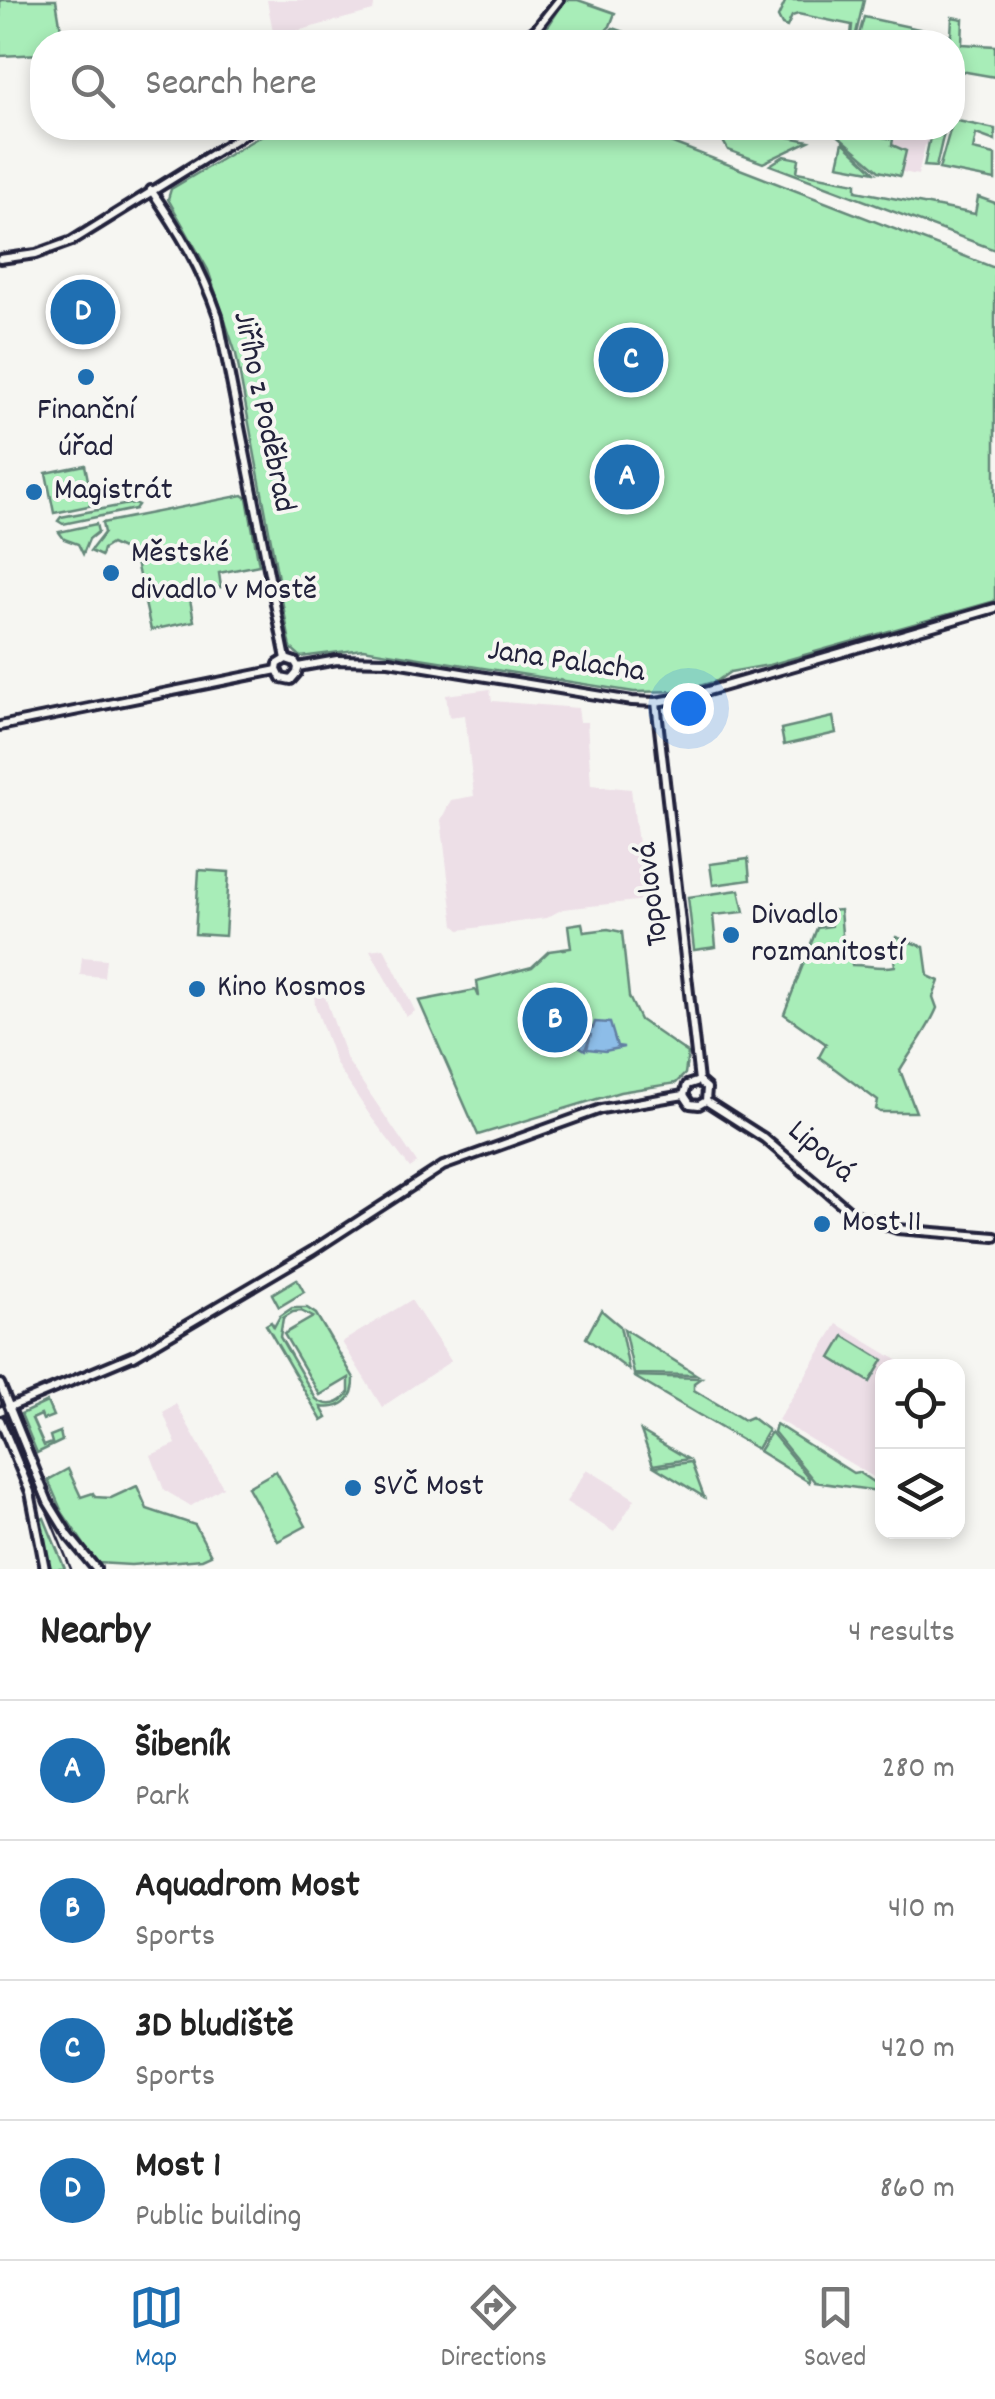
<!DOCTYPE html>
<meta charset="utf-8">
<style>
:root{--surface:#fff;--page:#f2f2f2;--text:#222;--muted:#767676;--line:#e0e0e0;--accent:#1f6fb2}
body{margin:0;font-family:Dekko,sans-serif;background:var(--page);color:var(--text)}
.controls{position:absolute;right:30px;bottom:30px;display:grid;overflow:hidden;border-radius:20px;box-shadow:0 5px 15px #0003}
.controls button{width:90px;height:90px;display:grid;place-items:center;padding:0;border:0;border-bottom:2px solid var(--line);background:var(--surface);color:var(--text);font:50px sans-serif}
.you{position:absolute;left:688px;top:708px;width:35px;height:35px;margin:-25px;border:8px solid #fff;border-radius:50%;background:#1a73e8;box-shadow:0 0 0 15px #1a73e833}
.badge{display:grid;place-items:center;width:65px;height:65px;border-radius:50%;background:var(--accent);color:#fff;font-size:32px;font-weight:700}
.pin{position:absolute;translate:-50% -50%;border:5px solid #fff;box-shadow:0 2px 10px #0006}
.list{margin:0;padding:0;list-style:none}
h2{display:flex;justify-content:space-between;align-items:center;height:130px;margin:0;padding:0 40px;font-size:42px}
h2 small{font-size:32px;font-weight:400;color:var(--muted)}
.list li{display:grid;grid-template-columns:65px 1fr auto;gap:30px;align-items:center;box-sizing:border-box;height:140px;padding:0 40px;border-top:2px solid var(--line)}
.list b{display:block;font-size:38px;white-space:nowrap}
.list p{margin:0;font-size:32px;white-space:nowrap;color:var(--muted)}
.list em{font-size:32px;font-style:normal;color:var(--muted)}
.icon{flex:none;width:55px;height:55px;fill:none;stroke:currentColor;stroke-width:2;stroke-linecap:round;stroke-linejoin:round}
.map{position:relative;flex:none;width:995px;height:1569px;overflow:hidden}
.search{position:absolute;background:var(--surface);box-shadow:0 5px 15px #0003;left:30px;right:30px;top:30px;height:110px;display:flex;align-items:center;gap:25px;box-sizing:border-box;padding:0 35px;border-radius:40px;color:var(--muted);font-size:38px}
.sheet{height:690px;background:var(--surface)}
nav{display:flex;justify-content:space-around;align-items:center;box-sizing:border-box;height:140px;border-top:2px solid var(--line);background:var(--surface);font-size:28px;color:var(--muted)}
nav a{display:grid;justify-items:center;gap:5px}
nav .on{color:var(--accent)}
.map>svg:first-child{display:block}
.built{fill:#eddfe7}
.green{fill:#a8edb8;stroke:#65887a;stroke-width:2.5;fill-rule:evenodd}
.water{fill:#8dbde8;stroke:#627fa3;stroke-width:2.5}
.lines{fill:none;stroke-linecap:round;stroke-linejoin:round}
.secondary-casing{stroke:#22223b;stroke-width:14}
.secondary{stroke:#f6f6f2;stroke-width:6}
.tram{stroke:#22223b;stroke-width:2.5}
.poi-dot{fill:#1f6fb2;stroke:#f6f6f2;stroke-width:4}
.labels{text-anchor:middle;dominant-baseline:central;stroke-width:8;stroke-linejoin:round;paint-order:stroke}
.poi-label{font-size:32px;fill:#22223b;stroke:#f6f6f2;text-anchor:start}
.street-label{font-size:32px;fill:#22223b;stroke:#f6f6f2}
</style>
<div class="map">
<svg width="995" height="1569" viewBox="0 0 995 1569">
<rect width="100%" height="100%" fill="#f6f6f2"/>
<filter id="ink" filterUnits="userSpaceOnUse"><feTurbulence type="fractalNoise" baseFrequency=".01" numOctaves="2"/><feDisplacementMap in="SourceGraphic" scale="20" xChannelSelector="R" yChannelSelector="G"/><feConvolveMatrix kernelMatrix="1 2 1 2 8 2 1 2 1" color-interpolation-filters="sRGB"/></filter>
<g filter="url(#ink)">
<!-- built -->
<g class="built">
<polygon points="267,0 375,0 373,11 274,37"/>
<polygon points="834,128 945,128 940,148 925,145 918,175 897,171"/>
<polygon points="490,689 492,701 578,708 580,722 587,722 591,785 631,789 638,843 640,849 646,849 647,859 641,860 646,900 563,909 546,918 525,921 460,930 454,925 441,820 451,800 474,796 465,715 449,717 446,695"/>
<polygon points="384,948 415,1011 406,1017 370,950"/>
<polygon points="82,957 106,959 104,977 80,975"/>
<polygon points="324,994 347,1060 417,1163 410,1168 371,1117 336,1064 315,1005 314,995"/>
<polygon points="411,1300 451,1361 382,1407 342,1342"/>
<polygon points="837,1324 907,1366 882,1366 882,1482 778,1420"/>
<polygon points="176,1404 223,1487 191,1506 164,1490 151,1455 176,1444 163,1412"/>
<polygon points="587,1469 635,1499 614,1532 566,1502"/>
</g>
<!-- green -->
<g class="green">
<polygon points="0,0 56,0 63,42 42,42 42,54 0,56"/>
<polygon points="565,0 578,0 615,13 610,26 595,42 529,42 549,25"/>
<polygon points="786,0 864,0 854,42 841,38 851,36 852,25 798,14 792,16 787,27 782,25 778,17"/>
<polygon points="864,17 951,36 952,17 963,19 962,44 995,46 995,77 955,70 953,80 952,42 857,42"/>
<polygon points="613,28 654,42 598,42"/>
<polygon points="953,120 995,129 995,141 976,134 973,150 995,155 995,180 939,169"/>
<polygon points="274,128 634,128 995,268 995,601 769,665 730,672 717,681 681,691 634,692 363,649 301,657 291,648 236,354 208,270 168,199 171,189"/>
<polygon points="739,128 773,128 784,136 809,141 763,163 728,150 723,141 724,135"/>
<polygon points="834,128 866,128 868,134 893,139 892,145 906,151 900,176 879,171 833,131"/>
<polygon points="932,128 945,128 936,167 924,166"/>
<polygon points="843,142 875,172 838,165"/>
<polygon points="784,156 799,159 797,172 856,183 856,191 975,214 978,197 995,203 995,250 770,165"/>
<polygon points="85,465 93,505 54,513 46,473"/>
<polygon points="243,495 247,498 259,565 219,573 221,587 189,594 194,621 151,630 136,562 131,553 111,544 103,549 101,556 90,551 104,533 102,523"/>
<polygon points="134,503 138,505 135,509 63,524 58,521 61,517"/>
<polygon points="96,524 98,532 89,539 83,554 78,544 64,539 59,532"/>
<polygon points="833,717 836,733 784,745 781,729"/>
<polygon points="748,859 750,880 713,885 710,864"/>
<polygon points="199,870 229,872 225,936 195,934"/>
<polygon points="739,890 744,912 713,915 716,947 694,950 688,897"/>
<path d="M840,910L843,945L850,951L852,965C867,965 881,969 895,966L892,944L896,937L924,947L928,976L939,981L933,997L937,1008C928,1030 913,1048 900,1070L916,1112H880L876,1109L878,1101L819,1057L826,1044L784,1014L817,928L831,926L829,911Z"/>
<polygon points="582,923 584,932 608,929 622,932 629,997 640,1020 688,1053 685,1074 676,1083 620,1092 478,1135 419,1001 476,990 479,997 477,981 532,967 549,951 571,948 568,925"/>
<polygon points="297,1279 304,1292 279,1307 272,1294"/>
<path d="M292,1308H307L316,1314L354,1378C355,1400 341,1410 321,1407L327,1418L322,1421L266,1325L271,1322L274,1327L280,1316ZM301,1311L313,1317L284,1334L320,1395L349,1378V1392C341,1405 328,1408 316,1399L280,1337L283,1318L293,1312Z"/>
<polygon points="601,1310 620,1326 629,1370 586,1338"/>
<polygon points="624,1329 697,1375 634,1374"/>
<polygon points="844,1336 883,1360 870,1382 831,1358"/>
<polygon points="633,1376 701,1378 694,1383 694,1390 744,1420 751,1417 768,1430 757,1449"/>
<polygon points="47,1402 53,1416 43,1420 41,1415 32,1419 44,1446 52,1443 50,1436 60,1432 62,1441 37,1453 21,1414"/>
<polygon points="776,1424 853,1473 858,1472 882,1488 878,1491 815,1482 774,1432"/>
<polygon points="641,1431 688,1459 653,1465"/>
<polygon points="771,1432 809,1478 809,1482 759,1451"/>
<polygon points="691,1462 704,1497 655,1467"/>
<polygon points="68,1469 81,1497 93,1493 95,1497 111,1498 137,1486 147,1509 195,1525 211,1555 202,1559 131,1565 97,1563 61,1518 85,1546 62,1512 48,1480"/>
<polygon points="276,1471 306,1526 278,1541 248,1487"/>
<polygon points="44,1518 65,1569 49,1569 40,1520"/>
</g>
<!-- water -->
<polygon class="water" points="581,1021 593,1028 595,1022 610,1023 617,1046 624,1047 605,1051 587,1049 591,1034 585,1050 564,1037"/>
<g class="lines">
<defs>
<g id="secondary">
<polyline points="519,42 536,29 559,0"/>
<path d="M151,190C179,230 202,269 218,316L286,659"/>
<polyline points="0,259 36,254 72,241 254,128"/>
<polyline points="298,667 337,660 389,661 632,701 656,702 687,697 995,608"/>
<polyline points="277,670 281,678 291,680 297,673 298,667"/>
<polyline points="277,670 278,664 286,659 295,662 298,667"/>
<polyline points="656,702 699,1081 707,1088 706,1101"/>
<polyline points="0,726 277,670"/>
<polyline points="684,1095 690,1104 699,1105 706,1101 764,1138 852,1213 897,1229 995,1237"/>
<polyline points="684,1095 687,1085 699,1081"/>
<polyline points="134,1356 312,1251 443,1166 601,1109 684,1095"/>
<polyline points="0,1384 48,1502 69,1536 96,1569"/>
<polyline points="0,1411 134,1355"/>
<polyline points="0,1420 30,1492 45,1569"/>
</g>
</defs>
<!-- secondary casing -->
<use href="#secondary" class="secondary-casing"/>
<!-- secondary -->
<use href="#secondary" class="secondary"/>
<!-- tram -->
<polyline class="tram" points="0,1398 71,1569"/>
</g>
</g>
<!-- markers -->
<g class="poi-dot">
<circle cx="86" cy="377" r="10"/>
<circle cx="34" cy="492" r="10"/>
<circle cx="111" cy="573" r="10"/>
<circle cx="731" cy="935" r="10"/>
<circle cx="197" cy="989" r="10"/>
<circle cx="822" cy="1224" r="10"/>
<circle cx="353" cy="1488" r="10"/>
</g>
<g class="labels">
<!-- poi labels -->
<g class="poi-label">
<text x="86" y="412" text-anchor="middle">Finanční<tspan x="86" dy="37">úřad</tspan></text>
<text x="54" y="492">Magistrát</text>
<text x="131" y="555">Městské<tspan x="131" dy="37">divadlo v Mostě</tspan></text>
<text x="751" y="917">Divadlo<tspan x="751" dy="37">rozmanitostí</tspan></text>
<text x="217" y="989">Kino Kosmos</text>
<text x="842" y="1224">Most 11</text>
<text x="373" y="1488">SVČ Most</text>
</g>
<!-- street labels -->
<g class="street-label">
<text transform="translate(262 412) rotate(78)">Jiřího z Poděbrad</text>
<text transform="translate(566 663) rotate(8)">Jana Palacha</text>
<text transform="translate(654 894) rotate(-97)">Topolová</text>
<text transform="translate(820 1153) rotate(41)">Lipová</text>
</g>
</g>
</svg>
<div class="controls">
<button><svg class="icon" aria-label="locate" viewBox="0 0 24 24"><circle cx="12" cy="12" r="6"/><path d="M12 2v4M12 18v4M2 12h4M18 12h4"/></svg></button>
<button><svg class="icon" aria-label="layers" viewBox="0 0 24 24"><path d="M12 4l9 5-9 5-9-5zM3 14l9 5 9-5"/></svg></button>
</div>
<div class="you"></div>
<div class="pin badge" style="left:627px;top:477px">A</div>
<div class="pin badge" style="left:555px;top:1020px">B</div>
<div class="pin badge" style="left:631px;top:360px">C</div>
<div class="pin badge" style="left:83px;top:312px">D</div>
<div class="search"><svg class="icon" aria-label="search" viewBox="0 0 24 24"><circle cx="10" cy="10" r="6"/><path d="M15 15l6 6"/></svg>Search here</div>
</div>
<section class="sheet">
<h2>Nearby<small>4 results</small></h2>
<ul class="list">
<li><span class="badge">A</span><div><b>Šibeník</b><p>Park</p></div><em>280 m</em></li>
<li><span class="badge">B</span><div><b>Aquadrom Most</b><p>Sports</p></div><em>410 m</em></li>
<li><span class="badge">C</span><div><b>3D bludiště</b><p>Sports</p></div><em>420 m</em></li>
<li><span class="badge">D</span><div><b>Most 1</b><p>Public building</p></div><em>860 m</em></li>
</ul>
</section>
<nav>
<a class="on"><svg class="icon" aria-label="map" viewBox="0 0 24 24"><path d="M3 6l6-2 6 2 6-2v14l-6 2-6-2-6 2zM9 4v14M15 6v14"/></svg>Map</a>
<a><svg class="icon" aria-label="directions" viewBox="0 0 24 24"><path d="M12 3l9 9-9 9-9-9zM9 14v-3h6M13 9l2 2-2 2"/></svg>Directions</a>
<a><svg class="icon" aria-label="saved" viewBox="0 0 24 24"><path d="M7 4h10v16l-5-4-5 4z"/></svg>Saved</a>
</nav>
